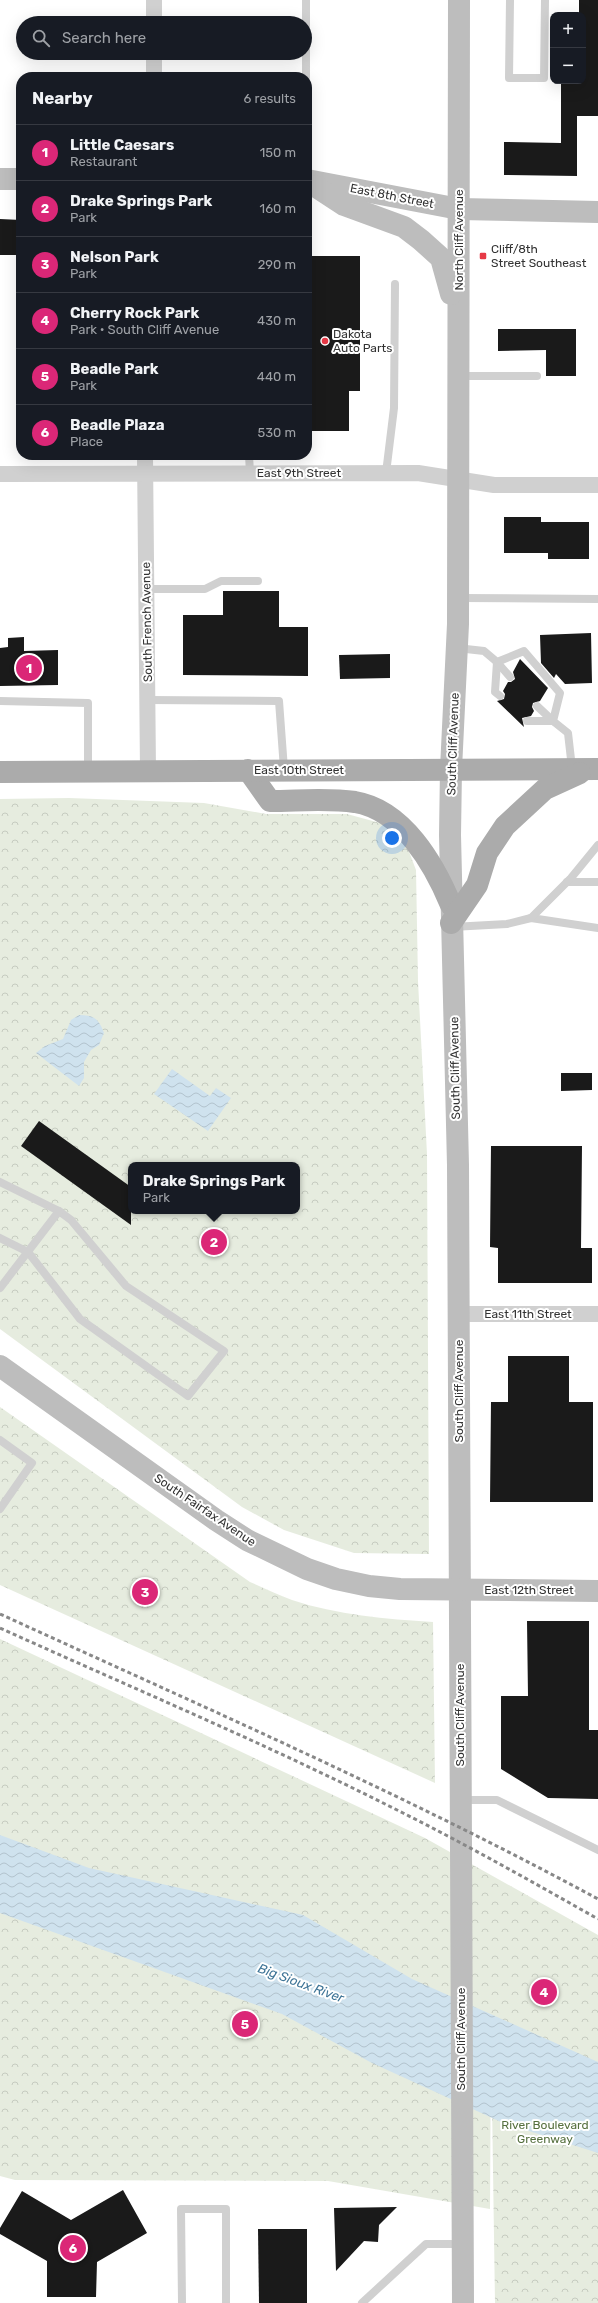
<!DOCTYPE html>
<meta charset="utf-8">
<style>
:root{--surface:#171b24;--page:#20242c;--text:#f1f3f6;--muted:#9ea1a6;--line:#363941;--accent:#db2777}
body{margin:0;font-family:Rubik,sans-serif;background:var(--page);color:var(--text)}
.controls{position:absolute;right:12px;top:12px;display:grid;overflow:hidden;border-radius:8px;box-shadow:0 4px 16px #0002}
.controls button{width:36px;height:36px;display:grid;place-items:center;padding:0;border:0;border-bottom:1px solid var(--line);background:var(--surface);color:var(--text);font:20px sans-serif}
.you{position:absolute;left:392px;top:838px;width:14px;height:14px;margin:-10px;border:3px solid #fff;border-radius:50%;background:#1a73e8;box-shadow:0 0 0 6px #1a73e833}
.badge{display:grid;place-items:center;width:26px;height:26px;border-radius:50%;background:var(--accent);color:#fff;font-size:13px;font-weight:700}
.pin{position:absolute;translate:-50% -50%;border:2px solid #fff;box-shadow:0 1px 4px #0006}
.popup{position:absolute;left:128px;top:1162px;width:172px;height:52px;box-sizing:border-box;display:grid;place-content:center;border-radius:8px;background:var(--surface);filter:drop-shadow(0 1px 3px #0005);font-size:13px;white-space:nowrap;color:var(--muted)}
.popup b{font-size:15px;color:var(--text)}
.popup::after{content:'';position:absolute;left:50%;top:100%;margin-left:-8px;border:8px solid transparent;border-top-color:var(--surface)}
.list{margin:0;padding:0;list-style:none}
h2{display:flex;justify-content:space-between;align-items:center;height:52px;margin:0;padding:0 16px;font-size:17px}
h2 small{font-size:13px;font-weight:400;color:var(--muted)}
.list li{display:grid;grid-template-columns:26px 1fr auto;gap:12px;align-items:center;box-sizing:border-box;height:56px;padding:0 16px;border-top:1px solid var(--line)}
.list b{display:block;font-size:15px;white-space:nowrap}
.list p{margin:0;font-size:13px;white-space:nowrap;color:var(--muted)}
.list em{font-size:13px;font-style:normal;color:var(--muted)}
.icon{flex:none;width:22px;height:22px;fill:none;stroke:currentColor;stroke-width:2;stroke-linecap:round;stroke-linejoin:round}
.map{position:relative;flex:none;width:598px;height:2303px;overflow:hidden}
.search{position:absolute;background:var(--surface);box-shadow:0 4px 16px #0002;left:16px;top:16px;width:296px;height:44px;display:flex;align-items:center;gap:10px;box-sizing:border-box;padding:0 14px;border-radius:22px;color:var(--muted);font-size:15px}
.panel{position:absolute;background:var(--surface);box-shadow:0 4px 16px #0002;left:16px;top:72px;width:296px;height:388px;border-radius:16px}
.map>svg:first-child{display:block}
.park{fill:url(#park-crowns);fill-rule:evenodd}
.water{fill:url(#water-waves)}
.building{fill:#1a1a1a}
.lines{fill:none;stroke-linecap:round;stroke-linejoin:round}
.lane{stroke:#d0d0d0;stroke-width:8}
.street{stroke:#d0d0d0;stroke-width:16}
.secondary{stroke:#bdbdbd;stroke-width:22}
.primary{stroke:#ababab;stroke-width:22}
.rail{stroke:#888;stroke-width:3;stroke-dasharray:4 3;stroke-linecap:butt}
.poi-dot{fill:#e63946;stroke:#fff;stroke-width:1.5}
.labels{text-anchor:middle;dominant-baseline:central;stroke-width:4;stroke-linejoin:round;paint-order:stroke}
.street-label{font-size:12px;fill:#333;stroke:#fff}
.poi-label{font-size:12px;fill:#333;stroke:#fff;text-anchor:start}
.park-label{font-size:12px;fill:#56703f;stroke:#fff}
.water-label{font-size:13px;font-style:italic;fill:#3f7597;stroke:#fff}
</style>
<div class="map">
<svg width="598" height="2303" viewBox="0 0 598 2303">
<defs>
<pattern id="park-crowns" width="20" height="18" patternUnits="userSpaceOnUse"><rect width="20" height="18" fill="#e6ecdf"/><path d="M2 6a3 3 0 1 1 6 0M12 15a3 3 0 1 1 6 0" fill="none" stroke="#c6cbc0"/></pattern>
<pattern id="water-waves" width="16" height="10" patternUnits="userSpaceOnUse"><rect width="16" height="10" fill="#cfe2ee"/><path d="M0 5q4-4 8 0t8 0" fill="none" stroke="#b2c2cd"/></pattern>
</defs>
<rect width="100%" height="100%" fill="#fff"/>
<!-- park -->
<g class="park">
<path d="M69,798L204,803L266,814H347L380,823L394,832L408,849L416,870L418,981L427,1154L429,1554L354,1553L284,1530L242,1507L0,1329V799ZM131,1165H297V1211H131Z"/>
<path d="M0,1407L250,1582C264,1588 278,1595 292,1600C337,1615 386,1619 433,1622L435,1783L0,1585Z"/>
<polygon points="0,1639 425,1838 598,1935 598,2303 495,2303 491,2034 490,2209 328,2181 15,2180 0,2176"/>
</g>
<!-- water -->
<g class="water">
<path d="M79,1015C94,1015 99,1019 104,1033L99,1045L91,1050L84,1062V1078L79,1086L36,1053L45,1046L63,1039L71,1020Z"/>
<polygon points="172,1069 210,1096 216,1088 231,1098 208,1131 154,1094"/>
<polygon points="0,1835 89,1868 303,1915 412,1979 598,2062 598,2153 501,2122 372,2063 282,2014 0,1913"/>
</g>
<!-- building -->
<g class="building">
<polygon points="579,0 598,0 598,116 577,116 577,176 504,175 504,142 561,143 561,81 583,81 583,15 579,15"/>
<polygon points="0,219 21,220 21,255 0,255"/>
<polygon points="311,256 360,256 360,391 349,391 349,431 307,431 307,318 311,318"/>
<polygon points="498,329 576,329 576,376 546,376 546,350 498,351"/>
<polygon points="504,517 541,517 541,522 589,522 589,559 548,559 548,553 504,553"/>
<polygon points="223,591 279,591 279,627 308,627 308,676 183,675 183,615 223,615"/>
<polygon points="591,633 592,683 565,684 556,674 554,678 541,663 540,635"/>
<polygon points="24,637 24,651 58,650 58,685 0,686 0,648 8,647 8,638"/>
<polygon points="390,654 390,678 340,679 339,655"/>
<polygon points="520,659 548,688 540,701 533,703 532,707 534,711 531,716 522,718 524,727 497,701 504,699 505,694 503,691 508,682 511,682 515,679 513,672"/>
<polygon points="561,1073 592,1073 592,1090 561,1091"/>
<polygon points="39,1121 131,1187 131,1225 21,1146"/>
<polygon points="491,1146 582,1146 581,1248 592,1248 592,1283 498,1283 498,1248 490,1247"/>
<polygon points="508,1356 569,1356 569,1402 593,1402 593,1502 490,1502 491,1402 508,1402"/>
<polygon points="527,1621 589,1621 589,1730 598,1730 598,1799 548,1798 501,1769 501,1696 528,1696"/>
<polygon points="123,2190 147,2233 97,2262 96,2297 47,2297 47,2261 0,2234 0,2228 22,2191 71,2220"/>
<polygon points="397,2207 379,2225 378,2242 364,2241 336,2271 334,2208"/>
<polygon points="258,2229 307,2229 307,2303 259,2303"/>
</g>
<g class="lines">
<!-- lane -->
<g class="lane">
<polyline points="306,0 306,77"/>
<polyline points="510,0 509,78 544,78 545,0"/>
<polyline points="460,376 537,376"/>
<polyline points="249,455 250,473"/>
<polyline points="386,473 394,408 395,284"/>
<polyline points="147,589 205,589 221,581 258,581"/>
<polyline points="459,598 598,599"/>
<polyline points="457,648 484,651 497,662 524,651 560,693 553,721 568,733 572,768"/>
<polyline points="497,662 495,692 500,696"/>
<polyline points="497,662 510,677"/>
<polyline points="148,700 279,701 284,769"/>
<polyline points="0,701 88,703 88,771"/>
<polyline points="537,706 553,721"/>
<polyline points="527,721 553,721"/>
<polyline points="567,882 598,882"/>
<polyline points="531,918 598,928"/>
<polyline points="452,927 507,924 531,918 571,878 598,845"/>
<polyline points="0,1182 59,1211 71,1220 126,1286 224,1351 188,1396 80,1319 28,1252 0,1238"/>
<polyline points="0,1288 59,1211"/>
<polyline points="0,1440 32,1463 0,1509"/>
<polyline points="461,1800 497,1800 598,1850"/>
<polyline points="182,2303 181,2209 226,2209 226,2303"/>
<polyline points="362,2303 426,2244 462,2244"/>
</g>
<!-- street -->
<g class="street">
<polyline points="154,23 154,0"/>
<polyline points="154,77 154,53"/>
<polyline points="145,455 148,771"/>
<polyline points="0,474 418,473 494,485 598,485"/>
<polyline points="458,1314 598,1314"/>
</g>
<!-- secondary -->
<g class="secondary">
<polyline points="459,0 458,624 451,769 450,835 458,1165 463,2303"/>
<polyline points="0,179 21,179"/>
<polyline points="307,180 459,209 598,212"/>
<polyline points="315,186 344,205 404,227 421,240 441,258 451,294"/>
<polyline points="0,1366 216,1520 247,1540 307,1569 336,1579 369,1586 400,1589 598,1591"/>
</g>
<!-- primary -->
<g class="primary">
<path d="M248,770L270,801C298,801 327,798 355,802C403,810 434,864 451,905"/>
<polyline points="0,772 598,769"/>
<polyline points="451,923 477,885 487,853 505,826 545,789 580,773"/>
</g>
<!-- rail -->
<g class="rail">
<path d="M0,1614C201,1706 404,1794 598,1899"/>
<path d="M0,1628C130,1687 262,1742 389,1806C460,1841 529,1880 598,1919"/>
</g>
</g>
<!-- markers -->
<g class="poi-dot">
<rect x="479" y="252" width="8" height="8" rx="2"/>
<circle cx="325" cy="341" r="4"/>
</g>
<g class="labels">
<!-- street labels -->
<g class="street-label">
<text transform="translate(392 196) rotate(11)">East 8th Street</text>
<text transform="translate(459 240) rotate(-90)">North Cliff Avenue</text>
<text x="299" y="473">East 9th Street</text>
<text transform="translate(147 622) rotate(-91)">South French Avenue</text>
<text transform="translate(453 744) rotate(-88)">South Cliff Avenue</text>
<text x="299" y="770">East 10th Street</text>
<text transform="translate(455 1068) rotate(-91)">South Cliff Avenue</text>
<text x="528" y="1314">East 11th Street</text>
<text transform="translate(459 1391) rotate(-90)">South Cliff Avenue</text>
<text transform="translate(205 1510) rotate(34)">South Fairfax Avenue</text>
<text x="529" y="1590">East 12th Street</text>
<text transform="translate(460 1715) rotate(-90)">South Cliff Avenue</text>
<text transform="translate(461 2039) rotate(-90)">South Cliff Avenue</text>
</g>
<!-- poi labels -->
<g class="poi-label">
<text x="491" y="249">Cliff/8th<tspan x="491" dy="14">Street Southeast</tspan></text>
<text x="333" y="334">Dakota<tspan x="333" dy="14">Auto Parts</tspan></text>
</g>
<!-- park labels -->
<g class="park-label">
<text x="545" y="2125">River Boulevard<tspan x="545" dy="14">Greenway</tspan></text>
</g>
<!-- water labels -->
<g class="water-label">
<text transform="translate(301 1983) rotate(20)">Big Sioux River</text>
</g>
</g>
</svg>
<div class="controls">
<button>+</button>
<button>−</button>
</div>
<div class="you"></div>
<div class="pin badge" style="left:29px;top:668px">1</div>
<div class="pin badge" style="left:214px;top:1242px">2</div>
<div class="popup"><b>Drake Springs Park</b>Park</div>
<div class="pin badge" style="left:145px;top:1592px">3</div>
<div class="pin badge" style="left:544px;top:1992px">4</div>
<div class="pin badge" style="left:245px;top:2024px">5</div>
<div class="pin badge" style="left:73px;top:2248px">6</div>
<div class="search"><svg class="icon" aria-label="search" viewBox="0 0 24 24"><circle cx="10" cy="10" r="6"/><path d="M15 15l6 6"/></svg>Search here</div>
<section class="panel">
<h2>Nearby<small>6 results</small></h2>
<ul class="list">
<li><span class="badge">1</span><div><b>Little Caesars</b><p>Restaurant</p></div><em>150 m</em></li>
<li><span class="badge">2</span><div><b>Drake Springs Park</b><p>Park</p></div><em>160 m</em></li>
<li><span class="badge">3</span><div><b>Nelson Park</b><p>Park</p></div><em>290 m</em></li>
<li><span class="badge">4</span><div><b>Cherry Rock Park</b><p>Park · South Cliff Avenue</p></div><em>430 m</em></li>
<li><span class="badge">5</span><div><b>Beadle Park</b><p>Park</p></div><em>440 m</em></li>
<li><span class="badge">6</span><div><b>Beadle Plaza</b><p>Place</p></div><em>530 m</em></li>
</ul>
</section>
</div>
